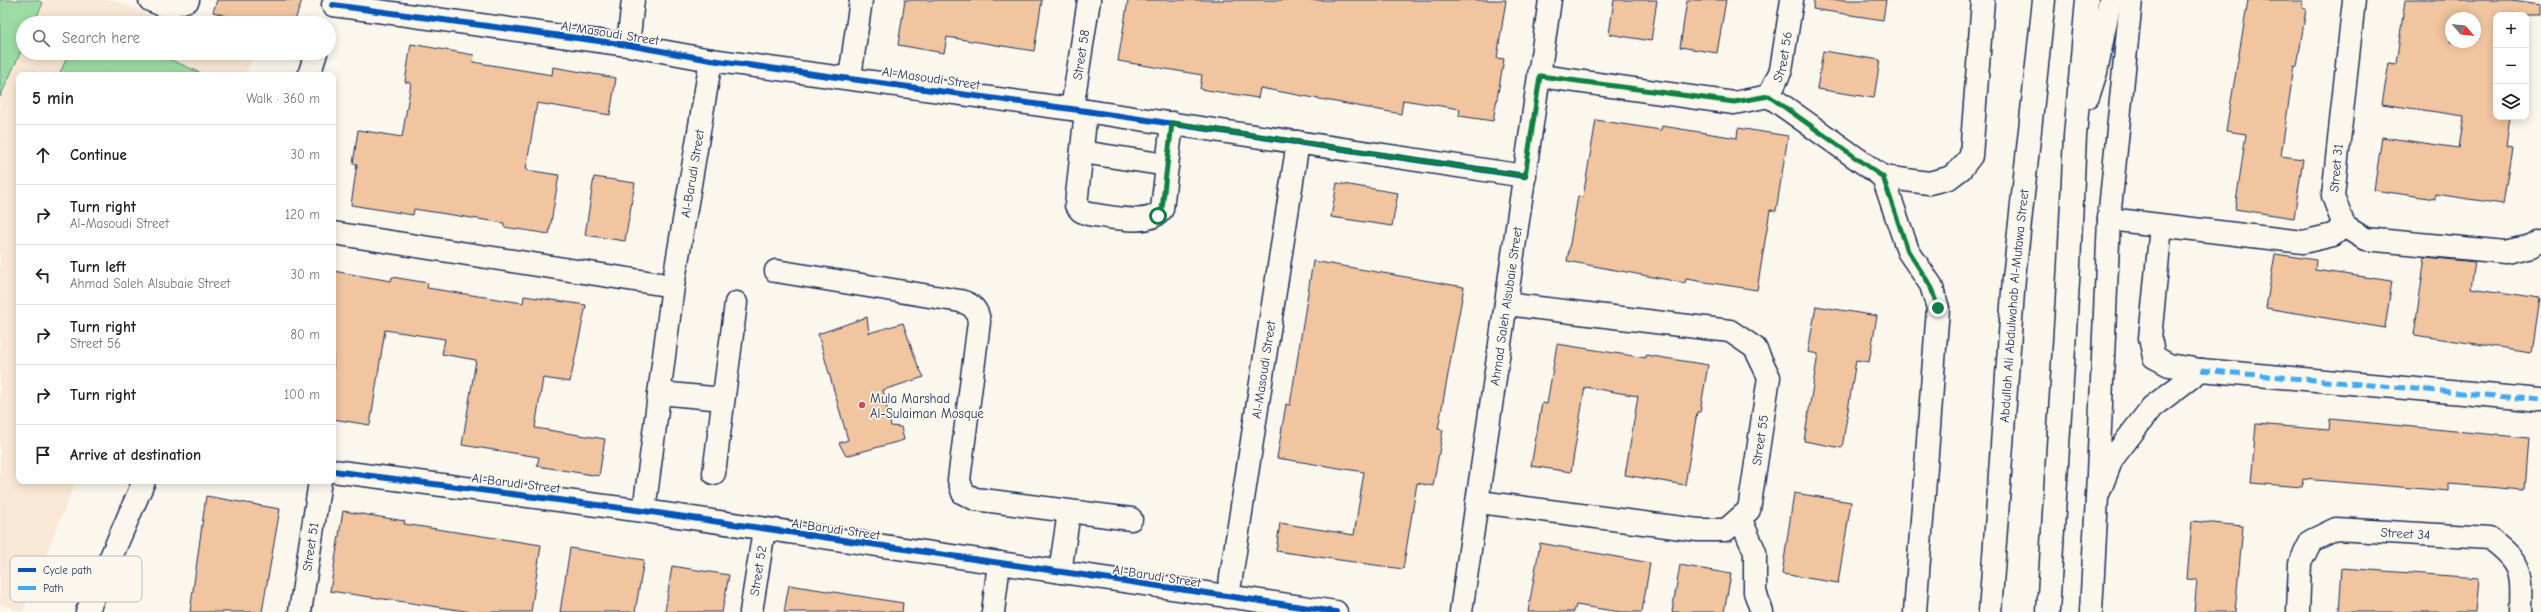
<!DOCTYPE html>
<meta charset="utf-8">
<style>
:root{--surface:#fff;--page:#f2f2f2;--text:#202124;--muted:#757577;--line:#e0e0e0}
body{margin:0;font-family:"Comic Neue",sans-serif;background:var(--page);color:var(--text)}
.controls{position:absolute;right:12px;top:12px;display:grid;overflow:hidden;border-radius:8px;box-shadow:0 2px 10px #0003}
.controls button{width:36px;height:36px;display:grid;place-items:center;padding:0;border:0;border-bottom:1px solid var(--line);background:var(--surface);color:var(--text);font:20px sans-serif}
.compass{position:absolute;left:2445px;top:12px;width:36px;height:36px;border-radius:50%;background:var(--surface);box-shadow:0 2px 10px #0003;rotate:118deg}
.stop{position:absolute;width:12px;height:12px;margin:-9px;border:3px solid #0b8043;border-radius:50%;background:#fff}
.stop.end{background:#0b8043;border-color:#fff;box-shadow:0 1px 4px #0008}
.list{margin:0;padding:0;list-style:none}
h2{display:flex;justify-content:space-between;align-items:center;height:52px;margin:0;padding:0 16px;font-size:17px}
h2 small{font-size:13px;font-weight:400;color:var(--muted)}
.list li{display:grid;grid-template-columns:26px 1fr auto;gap:12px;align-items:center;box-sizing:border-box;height:60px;padding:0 16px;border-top:1px solid var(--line)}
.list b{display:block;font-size:15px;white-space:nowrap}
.list p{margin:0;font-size:13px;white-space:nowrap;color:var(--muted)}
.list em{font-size:13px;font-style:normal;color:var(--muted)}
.icon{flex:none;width:22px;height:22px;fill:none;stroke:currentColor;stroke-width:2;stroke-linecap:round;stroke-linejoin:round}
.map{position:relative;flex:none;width:2541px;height:612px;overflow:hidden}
.search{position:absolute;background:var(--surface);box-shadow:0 2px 10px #0003;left:16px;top:16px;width:320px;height:44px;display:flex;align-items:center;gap:10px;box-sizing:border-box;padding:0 14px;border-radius:22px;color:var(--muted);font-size:15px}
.panel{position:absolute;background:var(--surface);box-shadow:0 2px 10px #0003;left:16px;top:72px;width:320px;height:412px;border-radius:8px}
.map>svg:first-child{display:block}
.built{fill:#f8e8d5}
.green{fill:#9cdca4;stroke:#5c8681}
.building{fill:#f0c59f;stroke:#1b2f5e;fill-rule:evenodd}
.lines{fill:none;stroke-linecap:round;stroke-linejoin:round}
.minor-casing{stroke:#1b2f5e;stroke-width:25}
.major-casing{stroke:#1b2f5e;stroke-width:25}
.minor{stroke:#fbf7ec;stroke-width:22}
.major{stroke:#fbf7ec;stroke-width:22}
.quiet{stroke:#3fa9f5;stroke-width:5;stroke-dasharray:10 5;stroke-linecap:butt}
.cycleway-casing{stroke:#fbf7ec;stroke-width:8}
.cycleway{stroke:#0057b8;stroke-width:6}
.route{stroke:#0b8043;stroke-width:5}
.poi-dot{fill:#d1495b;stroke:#fbf7ec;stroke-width:1.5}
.labels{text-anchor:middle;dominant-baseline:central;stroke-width:3.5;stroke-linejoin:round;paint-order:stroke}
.street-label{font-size:13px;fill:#1b2f5e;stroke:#fbf7ec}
.poi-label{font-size:13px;fill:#1b2f5e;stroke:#fbf7ec;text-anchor:start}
.key{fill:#fbf7ec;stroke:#b8bbc1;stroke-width:1}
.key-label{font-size:11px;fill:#1b2f5e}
</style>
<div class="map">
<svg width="2541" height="612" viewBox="0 0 2541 612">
<rect width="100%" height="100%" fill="#fbf7ec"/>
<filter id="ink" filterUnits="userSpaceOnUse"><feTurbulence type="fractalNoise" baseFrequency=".025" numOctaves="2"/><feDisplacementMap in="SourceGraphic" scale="8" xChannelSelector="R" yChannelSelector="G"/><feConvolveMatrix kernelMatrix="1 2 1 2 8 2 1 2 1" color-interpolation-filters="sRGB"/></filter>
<g filter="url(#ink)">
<!-- built -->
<polygon class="built" points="0,0 113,0 170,23 23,23 23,53 244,53 252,57 245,75 19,75 19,481 76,481 22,612 0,604"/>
<!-- green -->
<g class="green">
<polygon points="0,0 37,0 43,3 34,23 23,23 23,47 0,97"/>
<polygon points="69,53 155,53 201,73 59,75"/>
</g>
<!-- building -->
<g class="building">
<polygon points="217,0 302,0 294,23 262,23 249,19 248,23 213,12"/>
<polygon points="905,0 1042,0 1034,51 947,37 944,53 898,45"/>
<polygon points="1128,0 1506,0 1497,58 1504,59 1493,121 1459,116 1460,109 1403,100 1401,114 1260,88 1258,98 1200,89 1202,75 1118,61"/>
<polygon points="1614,0 1657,0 1651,41 1609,34"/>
<polygon points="1687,0 1726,0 1717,53 1680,47"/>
<polygon points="1814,0 1886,0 1883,20 1813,9"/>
<polygon points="2248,0 2303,0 2302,8 2306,9 2297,67 2294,66 2281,156 2303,159 2294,218 2235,209 2246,134 2226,131"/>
<path d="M2405,0H2512L2541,4V15H2496V117H2510L2506,146L2512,147L2503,204L2435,194V199L2374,190L2382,137L2459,148L2464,116L2382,104L2389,63L2396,64ZM2451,18H2475V42H2451Z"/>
<polygon points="411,44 474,55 473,62 552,75 553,67 616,78 610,115 537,103 526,170 559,175 549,234 504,227 504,223 414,209 413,215 351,205 357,164 353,164 358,130 402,137 411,83 405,82"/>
<polygon points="1823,51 1880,60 1874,98 1817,89"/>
<polygon points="1596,120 1661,130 1662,126 1737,138 1738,128 1788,136 1776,211 1770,210 1757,290 1686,279 1685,283 1567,261 1578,196 1583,197"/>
<polygon points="594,177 635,183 625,241 585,235"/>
<polygon points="1337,183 1398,193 1392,226 1331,217"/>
<polygon points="2275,254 2316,260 2315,270 2392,281 2385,328 2266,308"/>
<polygon points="2425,257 2475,262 2471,288 2540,298 2532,352 2414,335"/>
<polygon points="1313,261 1464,287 1438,429 1443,430 1433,486 1417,483 1403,569 1276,551 1280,523 1354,535 1364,472 1277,458 1286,404 1290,405"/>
<polygon points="333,271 391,281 392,277 428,283 427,288 523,303 524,296 586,305 570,382 543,378 535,428 605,439 599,476 537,466 539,457 462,445 476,360 442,354 445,339 385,330 370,425 333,419"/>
<polygon points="1816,306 1877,316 1869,362 1856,360 1842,448 1804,441 1818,354 1808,352"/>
<polygon points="867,317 869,333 903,323 918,366 924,377 883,390 891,426 901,427 904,440 846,456 839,443 848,440 818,334"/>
<polygon points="1557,344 1646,358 1646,355 1708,365 1700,412 1697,412 1685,485 1625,475 1638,396 1585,387 1571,472 1531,466 1542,403 1547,404"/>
<polygon points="2330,419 2528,438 2524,490 2449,484 2449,491 2303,479 2302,487 2251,483 2256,424 2329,430"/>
<polygon points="1794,493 1851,502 1838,583 1782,574"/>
<polygon points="206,496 280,509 262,612 190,612"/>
<polygon points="343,511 405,521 404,524 541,545 531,612 472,612 330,591"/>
<polygon points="2192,521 2243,526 2235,612 2194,612 2197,580 2187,579"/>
<polygon points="1540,543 1650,563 1642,612 1620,612 1576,605 1574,612 1528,612"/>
<polygon points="570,548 644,560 635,612 560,612"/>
<polygon points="1680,565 1731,574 1724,612 1672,612"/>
<polygon points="672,566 729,575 722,612 665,612"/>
<polygon points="2342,568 2479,578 2476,612 2339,612"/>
<polygon points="789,585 903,603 902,612 784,612"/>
</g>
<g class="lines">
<defs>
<g id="minor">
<polyline points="150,0 167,7 188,0"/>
<polyline points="2354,0 2333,196 2344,226 2365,239 2506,252 2531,246 2541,240"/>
<polyline points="333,5 628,45 711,60 1086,111 1525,176"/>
<polyline points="628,45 633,0"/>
<polyline points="309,75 316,53"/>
<polyline points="1540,76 1734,103 1769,96"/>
<polyline points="850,77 861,0"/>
<polyline points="1769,96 1883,177 1929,183 1949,178 1961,169 1971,156 1983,0"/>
<path id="s1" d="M1769,96L1781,70L1792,0"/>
<path id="s2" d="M1072,109L1089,0"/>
<path d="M1086,111L1076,205L1081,211L1088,214C1107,216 1150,228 1162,209L1172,123"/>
<polyline points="1082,152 1167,165"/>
<polyline points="1883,177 1908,251 1931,285 1938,308 1915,612"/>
<polyline points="2109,219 2303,242 2333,235 2344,226"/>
<polyline points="2161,226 2150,338 2154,357 2169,365 2201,370 2541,400"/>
<polyline points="333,233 673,286"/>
<path d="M776,271L960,301C972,304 978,310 979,322L959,480L963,493L975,499L1131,519"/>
<polyline points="659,393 723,399"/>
<polyline points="333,471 644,511 1336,612"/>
<polyline points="714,473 736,303"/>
<polyline points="2097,497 2109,219 2131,0"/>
<path id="s3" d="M1479,502L1698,530H1726L1749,510L1769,377L1755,348L1730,331L1506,304"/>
<path id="s4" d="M644,511L673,286L711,60"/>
<polyline points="1740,518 1755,552 1755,592 1762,612"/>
<polyline points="1060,572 1069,512"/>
<path id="s5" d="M1228,597L1298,142"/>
<polyline points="87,612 144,481"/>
<path id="s6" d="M300,612L320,481"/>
<path id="s7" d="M751,612L764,530"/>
<polyline points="993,612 999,563"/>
<path id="s8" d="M1461,612L1550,0"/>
<polyline points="2091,612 2097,497 2112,459 2152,407 2201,370"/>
<path id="s9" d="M2298,612L2300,563L2311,541L2336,529L2489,538C2523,564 2522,571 2521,612"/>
</g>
<g id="major">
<polyline points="2088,97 2096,72 2110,0"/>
<path id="s10" d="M1990,612L2014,278L2044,0"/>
<polyline points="2048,612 2069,265 2075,136 2087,0"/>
</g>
</defs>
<!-- minor casing -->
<use href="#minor" class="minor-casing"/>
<!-- major casing -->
<use href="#major" class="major-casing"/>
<!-- minor -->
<use href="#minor" class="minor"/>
<!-- major -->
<use href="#major" class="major"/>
<!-- quiet -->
<polyline class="quiet" points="2201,370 2541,400"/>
<defs>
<g id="cycleway">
<polyline points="333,5 628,45 711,60 1086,111 1525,176"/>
<polyline points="333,471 644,511 1336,612"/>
</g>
</defs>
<!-- cycleway casing -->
<use href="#cycleway" class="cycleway-casing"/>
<!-- cycleway -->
<use href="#cycleway" class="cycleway"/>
</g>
</g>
<g class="lines" filter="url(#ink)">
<!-- route -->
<polyline class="route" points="1158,216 1162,209 1172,123 1525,176 1540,76 1734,102 1769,96 1883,177 1908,251 1930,285 1938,308"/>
</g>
<!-- markers -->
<circle class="poi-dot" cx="862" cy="405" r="4"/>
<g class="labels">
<!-- street labels -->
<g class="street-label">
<text transform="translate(610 33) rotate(9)">Al-Masoudi Street</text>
<text stroke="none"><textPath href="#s2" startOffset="55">Street 58</textPath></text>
<text stroke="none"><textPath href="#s1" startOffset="42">Street 56</textPath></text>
<text transform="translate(931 78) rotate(8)">Al-Masoudi Street</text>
<text transform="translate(2336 168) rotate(-85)">Street 31</text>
<text stroke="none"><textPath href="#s4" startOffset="341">Al-Barudi Street</textPath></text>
<text stroke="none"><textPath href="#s8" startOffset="309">Ahmad Saleh Alsubaie Street</textPath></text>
<text stroke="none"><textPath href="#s10" startOffset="307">Abdullah Ali Abdulwahab Al-Mutawa Street</textPath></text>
<text stroke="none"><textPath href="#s5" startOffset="230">Al-Masoudi Street</textPath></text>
<text stroke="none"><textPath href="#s3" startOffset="350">Street 55</textPath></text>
<text transform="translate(516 483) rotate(7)">Al-Barudi Street</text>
<text transform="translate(836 529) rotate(8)">Al-Barudi Street</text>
<text stroke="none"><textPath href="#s9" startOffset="171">Street 34</textPath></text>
<text stroke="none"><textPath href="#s6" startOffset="66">Street 51</textPath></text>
<text stroke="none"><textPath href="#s7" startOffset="42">Street 52</textPath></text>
<text transform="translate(1157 576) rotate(9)">Al-Barudi Street</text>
</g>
<!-- poi labels -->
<g class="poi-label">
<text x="870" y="398">Mula Marshad<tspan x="870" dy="15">Al-Sulaiman Mosque</tspan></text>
</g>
</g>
<!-- legend -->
<rect x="10" y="556" width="132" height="46" rx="6" class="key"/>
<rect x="18" y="568" width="18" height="4" fill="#0057b8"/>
<rect x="18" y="586" width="18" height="4" fill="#3fa9f5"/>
<g class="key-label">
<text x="43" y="574">Cycle path</text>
<text x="43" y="592">Path</text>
</g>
</svg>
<div class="controls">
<button>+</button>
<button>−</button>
<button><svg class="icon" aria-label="layers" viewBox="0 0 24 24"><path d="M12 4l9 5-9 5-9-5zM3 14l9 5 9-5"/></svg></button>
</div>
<svg class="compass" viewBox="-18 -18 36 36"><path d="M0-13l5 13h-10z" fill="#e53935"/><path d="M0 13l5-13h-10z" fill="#757577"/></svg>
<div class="stop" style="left:1158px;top:216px"></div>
<div class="stop end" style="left:1938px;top:308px"></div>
<div class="search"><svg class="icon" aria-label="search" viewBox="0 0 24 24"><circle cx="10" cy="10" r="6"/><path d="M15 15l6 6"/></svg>Search here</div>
<section class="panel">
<h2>5 min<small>Walk · 360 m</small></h2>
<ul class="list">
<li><svg class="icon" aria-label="ahead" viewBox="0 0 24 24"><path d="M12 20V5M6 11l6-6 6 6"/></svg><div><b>Continue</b></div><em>30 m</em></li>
<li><svg class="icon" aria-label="right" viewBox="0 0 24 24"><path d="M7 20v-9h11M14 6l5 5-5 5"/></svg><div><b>Turn right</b><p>Al-Masoudi Street</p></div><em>120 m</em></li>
<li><svg class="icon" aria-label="left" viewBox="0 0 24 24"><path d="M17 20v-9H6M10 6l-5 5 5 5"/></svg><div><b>Turn left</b><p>Ahmad Saleh Alsubaie Street</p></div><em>30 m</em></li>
<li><svg class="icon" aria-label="right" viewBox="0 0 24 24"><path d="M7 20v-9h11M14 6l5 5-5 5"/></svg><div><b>Turn right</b><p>Street 56</p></div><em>80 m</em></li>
<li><svg class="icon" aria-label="right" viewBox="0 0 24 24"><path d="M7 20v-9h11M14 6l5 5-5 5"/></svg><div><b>Turn right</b></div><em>100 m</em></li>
<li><svg class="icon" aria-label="arrive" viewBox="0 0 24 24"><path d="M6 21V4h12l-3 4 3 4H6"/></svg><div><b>Arrive at destination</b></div></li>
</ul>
</section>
</div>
